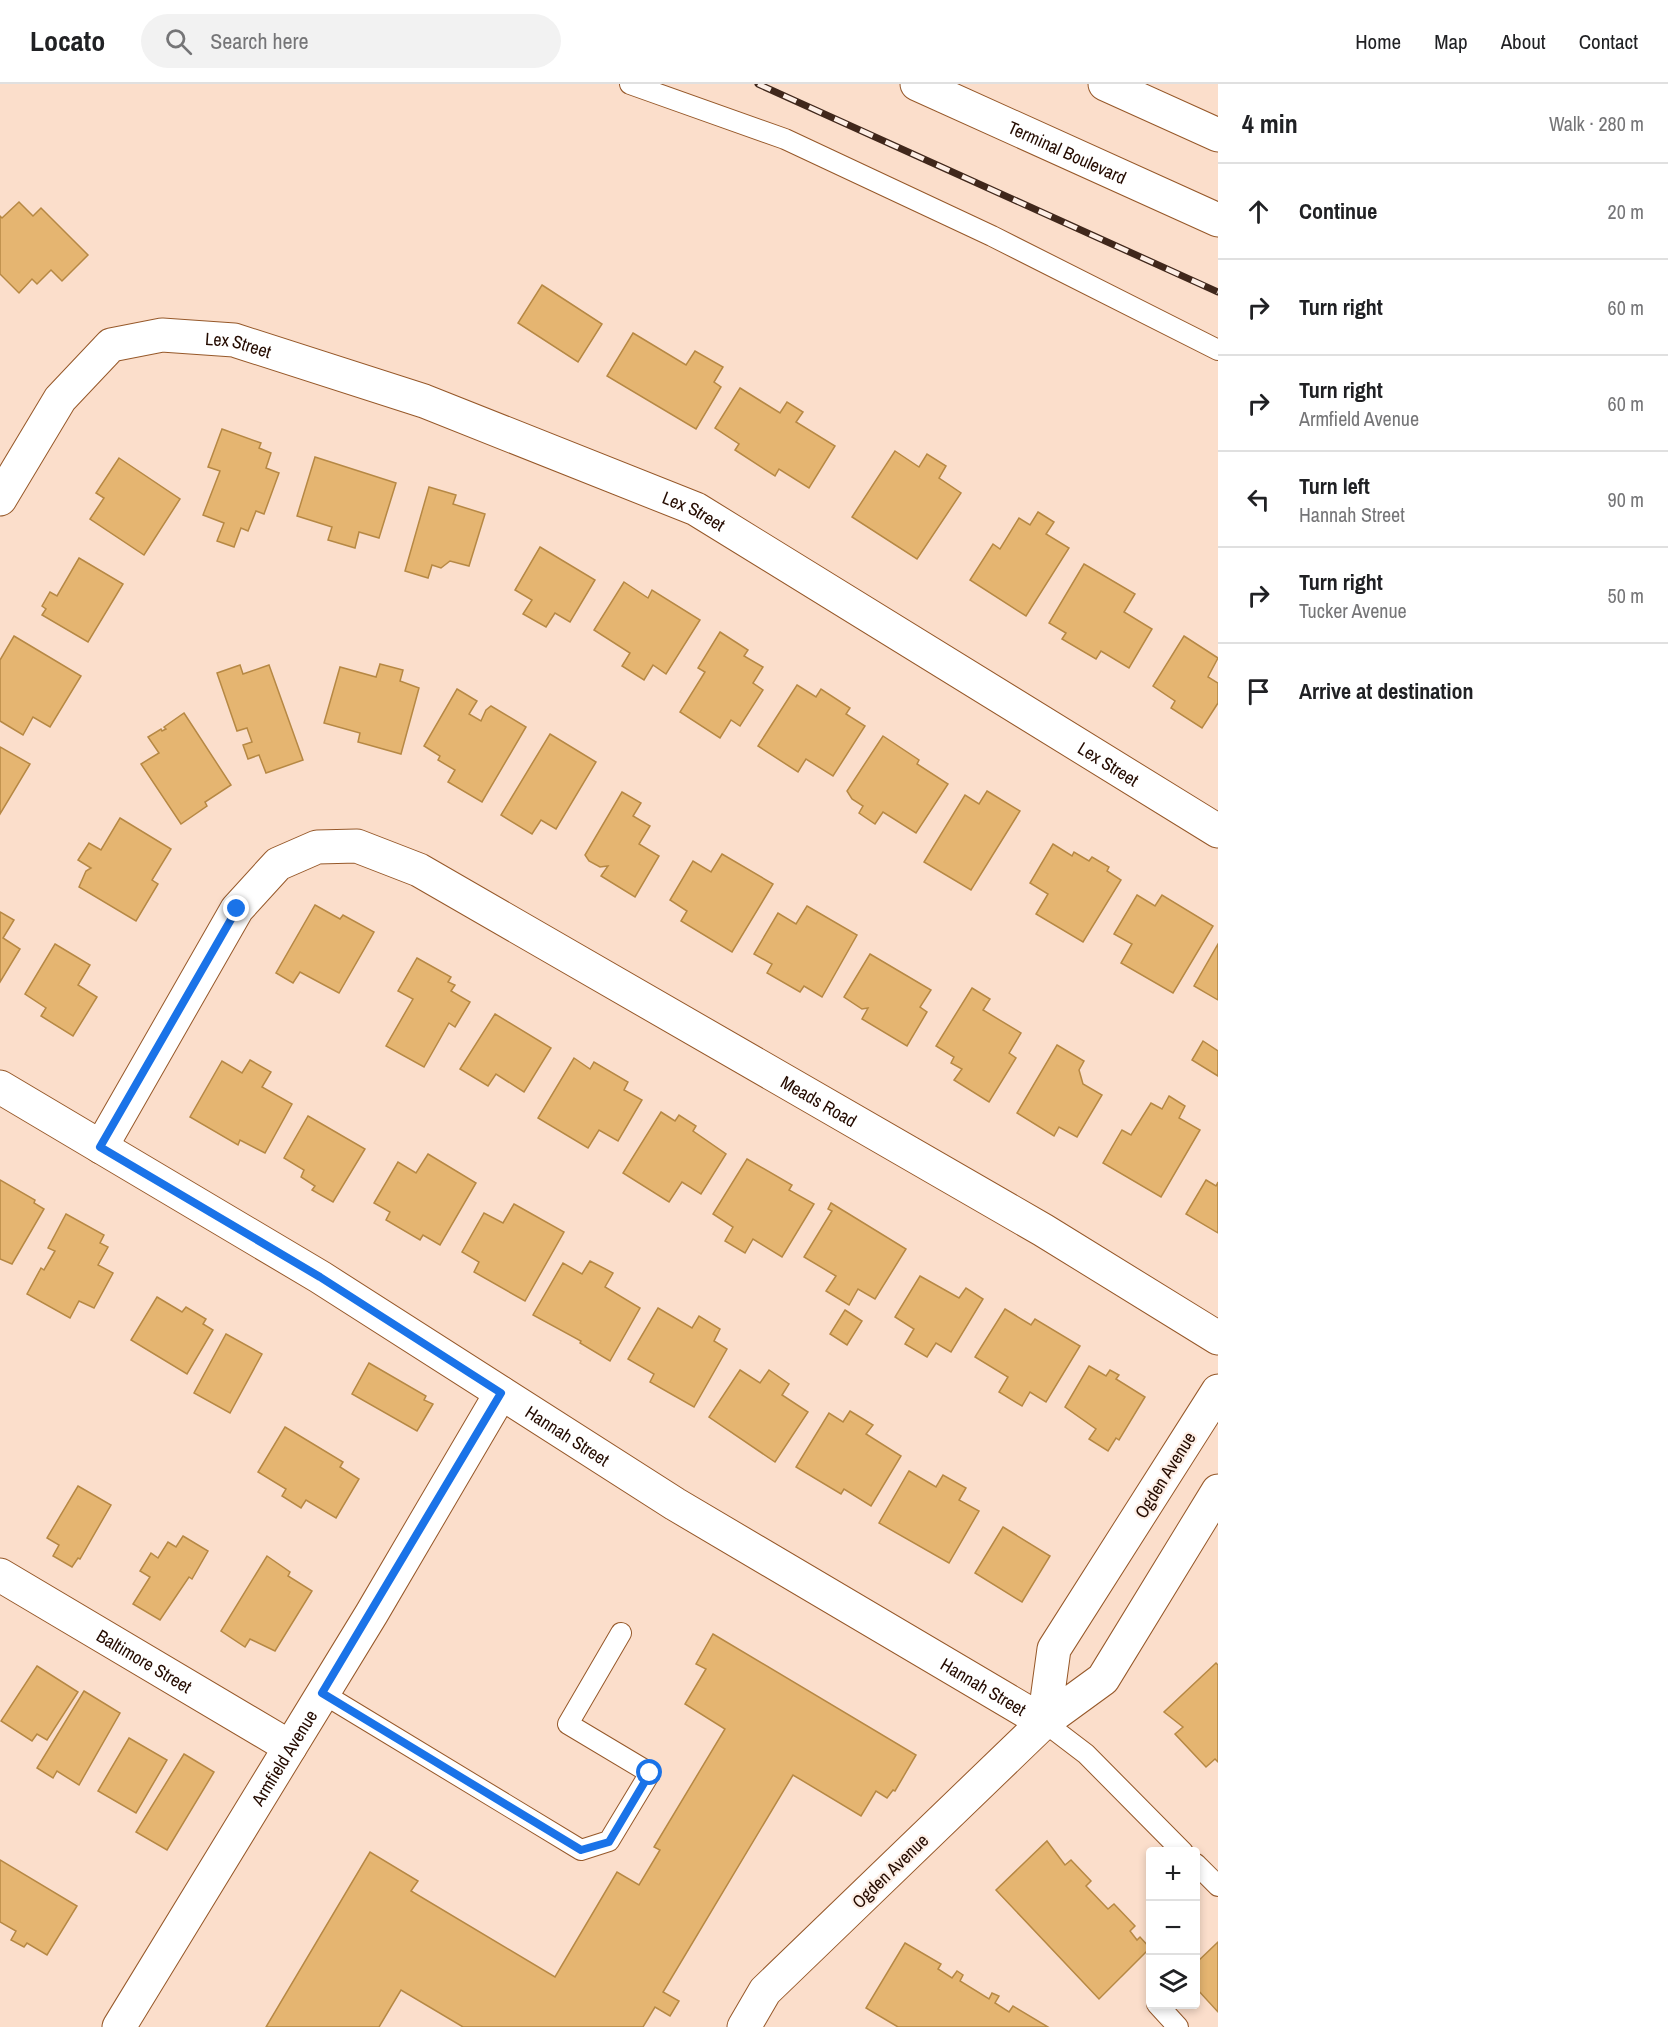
<!DOCTYPE html>
<meta charset="utf-8">
<style>
:root{--surface:#fff;--page:#f2f2f2;--text:#202124;--muted:#757577;--line:#e0e0e0}
body{margin:0;font-family:"Archivo Narrow",sans-serif;background:var(--page);color:var(--text)}
.controls{position:absolute;right:18px;bottom:18px;display:grid;overflow:hidden;border-radius:6px;box-shadow:0 3px 9px #0003}
.controls button{width:54px;height:54px;display:grid;place-items:center;padding:0;border:0;border-bottom:2px solid var(--line);background:var(--surface);color:var(--text);font:30px sans-serif}
.stop{position:absolute;width:18px;height:18px;margin:-14px;border:4px solid #1a73e8;border-radius:50%;background:#fff}
.stop.end{background:#1a73e8;border-color:#fff;box-shadow:0 2px 6px #0008}
.list{margin:0;padding:0;list-style:none}
h2{display:flex;justify-content:space-between;align-items:center;height:78px;margin:0;padding:0 24px;font-size:26px}
h2 small{font-size:20px;font-weight:400;color:var(--muted)}
.list li{display:grid;grid-template-columns:39px 1fr auto;gap:18px;align-items:center;box-sizing:border-box;height:96px;padding:0 24px;border-top:2px solid var(--line)}
.list b{display:block;font-size:22px;white-space:nowrap}
.list p{margin:0;font-size:20px;white-space:nowrap;color:var(--muted)}
.list em{font-size:20px;font-style:normal;color:var(--muted)}
.icon{flex:none;width:33px;height:33px;fill:none;stroke:currentColor;stroke-width:2;stroke-linecap:round;stroke-linejoin:round}
.map{position:relative;flex:none;width:1218px;height:1943px;overflow:hidden}
header{display:flex;align-items:center;gap:36px;box-sizing:border-box;height:84px;padding:0 30px;background:var(--surface);border-bottom:2px solid var(--line)}
header strong{font-size:28px}
nav{display:flex;gap:33px;margin-inline-start:auto;font-size:21px}
.search{width:420px;height:54px;background:var(--page);display:flex;align-items:center;gap:15px;box-sizing:border-box;padding:0 21px;border-radius:33px;color:var(--muted);font-size:22px}
main{display:flex}
aside{flex:1;background:var(--surface)}
.map>svg:first-child{display:block}
.building{fill:#e5b571;stroke:#b68844;stroke-width:1.5}
.lines{fill:none;stroke-linecap:round;stroke-linejoin:round}
.service-casing{stroke:#965829;stroke-width:22}
.minor-casing{stroke:#965829;stroke-width:35}
.secondary-casing{stroke:#965829;stroke-width:35}
.service{stroke:#fff;stroke-width:20}
.minor{stroke:#fff;stroke-width:33}
.secondary{stroke:#fff;stroke-width:33}
.rail-casing{stroke:#40271b;stroke-width:7}
.rail{stroke:#fdeee5;stroke-width:4.5;stroke-dasharray:14;stroke-linecap:butt}
.route{stroke:#1a73e8;stroke-width:8}
.labels{text-anchor:middle;dominant-baseline:central;stroke-width:4.5;stroke-linejoin:round;paint-order:stroke}
.street-label{font-size:18px;fill:#240b00;stroke:#fdeee5}
</style>
<header>
<strong>Locato</strong>
<div class="search"><svg class="icon" aria-label="search" viewBox="0 0 24 24"><circle cx="10" cy="10" r="6"/><path d="M15 15l6 6"/></svg>Search here</div>
<nav><a>Home</a><a>Map</a><a>About</a><a>Contact</a></nav>
</header>
<main>
<div class="map">
<svg width="1218" height="1943" viewBox="0 0 1218 1943">
<rect width="100%" height="100%" fill="#fbdecb"/>
<!-- building -->
<g class="building">
<polygon points="19,118 33,132 41,124 88,171 62,197 51,186 37,200 32,195 19,209 0,190 0,132 2,134"/>
<polygon points="542,201 602,240 578,278 518,239"/>
<polygon points="633,249 686,281 695,267 723,283 714,298 721,303 696,345 607,292"/>
<polygon points="740,304 780,329 787,318 803,328 796,338 835,362 809,404 779,385 775,392 735,366 739,360 715,344"/>
<polygon points="222,345 261,359 259,364 271,369 266,384 279,389 264,430 256,427 248,447 241,444 234,463 217,457 224,439 203,431 220,387 208,383"/>
<polygon points="895,367 919,383 927,370 946,382 939,394 961,409 917,475 852,433"/>
<polygon points="315,373 396,399 379,454 359,448 355,464 328,456 332,443 297,432"/>
<polygon points="119,374 180,415 144,471 90,435 104,414 96,409"/>
<polygon points="429,403 456,411 453,420 485,430 469,482 450,477 441,484 432,481 428,494 405,487"/>
<polygon points="1038,428 1054,438 1046,450 1069,464 1026,532 970,496 993,460 1000,465 1019,434 1030,441"/>
<polygon points="540,463 595,496 570,538 555,529 546,543 523,530 532,516 515,506"/>
<polygon points="79,474 123,500 88,558 42,531 46,525 42,522 50,508 57,512"/>
<polygon points="1084,480 1135,510 1124,528 1152,545 1129,584 1101,567 1096,575 1062,555 1066,549 1049,539"/>
<polygon points="624,498 648,514 652,506 700,536 666,590 653,581 644,596 622,582 630,569 594,546"/>
<polygon points="720,548 748,566 744,572 763,583 753,599 763,606 740,642 731,636 720,654 680,628 705,588 698,584"/>
<polygon points="14,552 81,592 50,643 33,633 23,651 0,637 0,576"/>
<polygon points="1184,552 1218,574 1208,593 1218,599 1218,619 1202,644 1171,624 1175,617 1153,602"/>
<polygon points="380,580 403,586 400,597 419,604 401,670 358,658 360,649 324,639 340,583 376,593"/>
<polygon points="240,581 243,590 269,581 303,676 266,689 259,671 248,675 243,661 252,658 247,644 237,647 217,589"/>
<polygon points="797,601 816,613 821,605 850,624 846,630 865,642 833,692 806,675 798,688 758,662"/>
<polygon points="457,605 477,617 469,630 481,637 486,626 491,622 526,643 482,718 448,698 455,686 438,676 440,672 424,662"/>
<polygon points="184,629 231,701 205,718 207,722 181,740 141,680 159,669 148,653 161,645 162,647 166,645 164,643"/>
<polygon points="550,650 596,678 556,745 541,736 532,750 501,731"/>
<polygon points="883,652 919,676 917,680 948,700 916,749 883,728 875,740 859,729 863,722 852,715 847,707"/>
<polygon points="0,663 30,680 0,730"/>
<polygon points="987,707 1020,727 971,806 924,778 965,711 979,720"/>
<polygon points="622,708 641,719 633,732 650,742 639,760 659,772 635,813 601,792 608,782 600,783 589,777 585,771"/>
<polygon points="120,734 171,765 152,796 158,800 136,837 79,803 86,787 91,784 78,776 89,759 101,766"/>
<polygon points="1053,760 1072,772 1074,768 1089,777 1092,773 1109,783 1107,787 1121,796 1083,858 1036,830 1048,810 1030,799"/>
<polygon points="722,770 773,800 732,868 681,837 687,827 670,816 693,777 711,788"/>
<polygon points="1137,811 1155,822 1162,811 1213,842 1173,909 1121,879 1132,860 1114,850"/>
<polygon points="315,821 340,835 343,831 374,848 339,909 300,888 293,899 276,889"/>
<polygon points="807,822 857,851 822,913 804,902 800,908 767,889 772,880 754,870 778,829 796,840"/>
<polygon points="0,828 14,836 3,854 20,865 0,898"/>
<polygon points="55,860 90,881 78,901 97,913 73,952 41,932 46,924 25,910"/>
<polygon points="1218,860 1218,916 1194,902"/>
<polygon points="870,870 931,906 920,923 927,928 907,962 862,935 868,924 862,925 844,913"/>
<polygon points="417,874 451,893 448,898 455,901 451,907 470,918 455,943 449,939 424,983 386,962 413,915 398,907"/>
<polygon points="972,904 990,915 983,926 1021,949 1009,969 1016,974 989,1018 954,996 962,985 951,979 954,973 936,962"/>
<polygon points="495,930 551,964 524,1008 496,990 488,1002 460,985"/>
<polygon points="1203,957 1218,967 1218,992 1192,976"/>
<polygon points="1057,961 1084,977 1079,986 1083,1000 1102,1011 1077,1053 1059,1043 1054,1052 1017,1029"/>
<polygon points="574,974 590,985 594,978 628,998 624,1006 642,1016 618,1057 599,1046 588,1064 538,1034"/>
<polygon points="250,976 271,988 262,1003 292,1020 265,1069 240,1056 238,1061 190,1033 222,977 242,989"/>
<polygon points="1169,1012 1185,1022 1179,1034 1200,1046 1161,1113 1103,1079 1122,1046 1131,1051 1151,1019 1162,1025"/>
<polygon points="661,1028 675,1037 679,1031 696,1042 693,1047 726,1070 701,1110 682,1098 669,1118 623,1089"/>
<polygon points="308,1032 365,1065 333,1118 312,1106 315,1102 301,1093 304,1086 284,1074"/>
<polygon points="428,1070 476,1099 440,1161 423,1151 420,1156 386,1136 390,1128 374,1119 398,1078 416,1089"/>
<polygon points="747,1075 792,1101 789,1106 814,1120 782,1173 753,1155 745,1169 725,1157 733,1143 713,1130"/>
<polygon points="0,1096 35,1116 34,1119 44,1125 12,1180 0,1175"/>
<polygon points="1206,1096 1216,1102 1218,1098 1218,1149 1186,1130"/>
<polygon points="831,1119 906,1165 875,1215 858,1205 849,1221 826,1207 836,1192 804,1173 832,1127 828,1125"/>
<polygon points="514,1120 564,1148 525,1217 474,1188 479,1178 462,1168 484,1129 503,1139"/>
<polygon points="66,1130 104,1151 100,1159 108,1163 98,1181 113,1189 94,1224 79,1217 70,1234 27,1210 41,1184 44,1186 55,1167 48,1164"/>
<polygon points="590,1177 613,1189 605,1203 640,1224 610,1277 580,1259 581,1257 533,1231 563,1179 582,1190"/>
<polygon points="920,1192 959,1214 966,1204 983,1215 951,1268 936,1259 927,1273 905,1260 914,1245 895,1233"/>
<polygon points="157,1213 182,1228 186,1223 206,1235 203,1240 213,1246 187,1290 131,1256"/>
<polygon points="658,1224 692,1244 699,1232 720,1245 714,1257 727,1265 694,1323 650,1298 654,1290 628,1275"/>
<polygon points="1005,1225 1031,1241 1035,1235 1080,1262 1046,1318 1030,1308 1022,1322 999,1308 1008,1293 975,1273"/>
<polygon points="845,1226 862,1237 847,1261 830,1250"/>
<polygon points="226,1250 262,1270 230,1329 194,1309"/>
<polygon points="369,1279 426,1312 424,1316 433,1320 417,1347 352,1310"/>
<polygon points="1089,1282 1106,1292 1110,1286 1119,1291 1116,1295 1145,1313 1119,1356 1116,1354 1108,1367 1089,1355 1096,1345 1065,1323"/>
<polygon points="740,1286 760,1299 769,1286 789,1300 782,1311 808,1328 775,1378 709,1333"/>
<polygon points="850,1327 873,1341 866,1350 901,1372 871,1422 844,1405 841,1410 796,1383 829,1329 843,1338"/>
<polygon points="285,1343 343,1378 340,1383 359,1395 336,1434 306,1416 301,1424 282,1412 286,1405 258,1388"/>
<polygon points="909,1387 936,1403 943,1391 966,1404 959,1416 979,1427 949,1479 879,1439"/>
<polygon points="78,1402 111,1421 80,1475 78,1474 72,1483 53,1472 59,1461 47,1454"/>
<polygon points="1003,1443 1050,1472 1022,1518 975,1489"/>
<polygon points="183,1452 208,1467 192,1495 189,1493 160,1536 133,1520 150,1493 140,1487 151,1469 158,1474 168,1458 176,1463"/>
<polygon points="267,1472 290,1488 288,1492 312,1507 275,1567 250,1555 245,1563 221,1547"/>
<polygon points="713,1550 916,1671 895,1707 893,1706 887,1714 876,1707 861,1732 793,1691 663,1908 679,1917 670,1932 655,1923 643,1943 463,1943 401,1906 379,1943 266,1943 370,1768 418,1797 411,1807 555,1893 617,1788 639,1801 660,1766 654,1763 725,1645 685,1620 706,1585 696,1580"/>
<polygon points="1216,1579 1218,1581 1218,1678 1215,1675 1206,1683 1175,1650 1183,1643 1164,1628"/>
<polygon points="37,1582 78,1608 47,1656 37,1650 32,1657 1,1637"/>
<polygon points="84,1607 120,1629 79,1701 57,1687 53,1694 37,1684"/>
<polygon points="129,1654 167,1676 136,1729 98,1707"/>
<polygon points="184,1670 214,1688 167,1766 136,1748"/>
<polygon points="1047,1757 1065,1781 1071,1776 1091,1797 1086,1802 1108,1825 1114,1820 1135,1842 1130,1847 1137,1856 1140,1853 1150,1864 1099,1915 996,1806"/>
<polygon points="0,1776 77,1822 47,1871 27,1859 24,1863 11,1856 16,1847 0,1838"/>
<polygon points="1218,1858 1218,1928 1196,1904 1196,1879"/>
<polygon points="905,1859 941,1880 938,1885 952,1894 957,1887 963,1891 960,1897 989,1915 992,1909 999,1912 995,1919 1009,1928 1013,1922 1048,1943 898,1943 866,1924"/>
</g>
<g class="lines">
<defs>
<g id="service">
<polyline points="630,0 785,55 992,152 1218,266"/>
<polyline points="322,1609 581,1766 609,1757 650,1689 568,1640 621,1549"/>
<polyline points="1044,1638 1086,1670 1183,1768"/>
<polyline points="1196,1780 1218,1802"/>
<polyline points="1157,1920 1178,1943"/>
</g>
<g id="minor">
<path id="s1" d="M0,415L60,315L111,261L162,251L234,256L424,317L696,425L1218,747"/>
<path id="s2" d="M0,1003L320,1193L675,1420L1044,1638L765,1907L744,1943"/>
<path id="s3" d="M101,1063L237,825L278,780L317,763L357,762L419,786L1043,1146L1218,1254"/>
<polyline points="1218,1307 1054,1565 1044,1638 1103,1595 1218,1407"/>
<path id="s4" d="M0,1491L290,1663"/>
<path id="s5" d="M119,1943L372,1529L501,1309"/>
</g>
<g id="secondary">
<path id="s6" d="M917,0L1218,136"/>
<polyline points="1105,0 1218,51"/>
</g>
</defs>
<!-- service casing -->
<use href="#service" class="service-casing"/>
<!-- minor casing -->
<use href="#minor" class="minor-casing"/>
<!-- secondary casing -->
<use href="#secondary" class="secondary-casing"/>
<!-- service -->
<use href="#service" class="service"/>
<!-- minor -->
<use href="#minor" class="minor"/>
<!-- secondary -->
<use href="#secondary" class="secondary"/>
<defs>
<polyline id="rail" points="758,0 1218,208"/>
</defs>
<!-- rail casing -->
<use href="#rail" class="rail-casing"/>
<!-- rail -->
<use href="#rail" class="rail"/>
</g>
<g class="lines">
<!-- route -->
<polyline class="route" points="237,825 100,1063 320,1193 501,1309 322,1609 581,1766 609,1758 650,1689"/>
</g>
<g class="labels">
<!-- street labels -->
<g class="street-label">
<text stroke="none"><textPath href="#s6" startOffset="165">Terminal Boulevard</textPath></text>
<text stroke="none"><textPath href="#s1" startOffset="320">Lex Street</textPath></text>
<text stroke="none"><textPath href="#s1" startOffset="806">Lex Street</textPath></text>
<text stroke="none"><textPath href="#s1" startOffset="1292">Lex Street</textPath></text>
<text stroke="none"><textPath href="#s3" startOffset="946">Meads Road</textPath></text>
<text stroke="none"><textPath href="#s2" startOffset="666">Hannah Street</textPath></text>
<text transform="translate(1165 1391) rotate(-58)">Ogden Avenue</text>
<text stroke="none"><textPath href="#s4" startOffset="168">Baltimore Street</textPath></text>
<text stroke="none"><textPath href="#s2" startOffset="1152">Hannah Street</textPath></text>
<text stroke="none"><textPath href="#s5" startOffset="316">Armfield Avenue</textPath></text>
<text transform="translate(890 1787) rotate(-44)">Ogden Avenue</text>
</g>
</g>
</svg>
<div class="controls">
<button>+</button>
<button>−</button>
<button><svg class="icon" aria-label="layers" viewBox="0 0 24 24"><path d="M12 4l9 5-9 5-9-5zM3 14l9 5 9-5"/></svg></button>
</div>
<div class="stop" style="left:650px;top:1689px"></div>
<div class="stop end" style="left:237px;top:825px"></div>
</div>
<aside>
<h2>4 min<small>Walk · 280 m</small></h2>
<ul class="list">
<li><svg class="icon" aria-label="ahead" viewBox="0 0 24 24"><path d="M12 20V5M6 11l6-6 6 6"/></svg><div><b>Continue</b></div><em>20 m</em></li>
<li><svg class="icon" aria-label="right" viewBox="0 0 24 24"><path d="M7 20v-9h11M14 6l5 5-5 5"/></svg><div><b>Turn right</b></div><em>60 m</em></li>
<li><svg class="icon" aria-label="right" viewBox="0 0 24 24"><path d="M7 20v-9h11M14 6l5 5-5 5"/></svg><div><b>Turn right</b><p>Armfield Avenue</p></div><em>60 m</em></li>
<li><svg class="icon" aria-label="left" viewBox="0 0 24 24"><path d="M17 20v-9H6M10 6l-5 5 5 5"/></svg><div><b>Turn left</b><p>Hannah Street</p></div><em>90 m</em></li>
<li><svg class="icon" aria-label="right" viewBox="0 0 24 24"><path d="M7 20v-9h11M14 6l5 5-5 5"/></svg><div><b>Turn right</b><p>Tucker Avenue</p></div><em>50 m</em></li>
<li><svg class="icon" aria-label="arrive" viewBox="0 0 24 24"><path d="M6 21V4h12l-3 4 3 4H6"/></svg><div><b>Arrive at destination</b></div></li>
</ul>
</aside>
</main>
